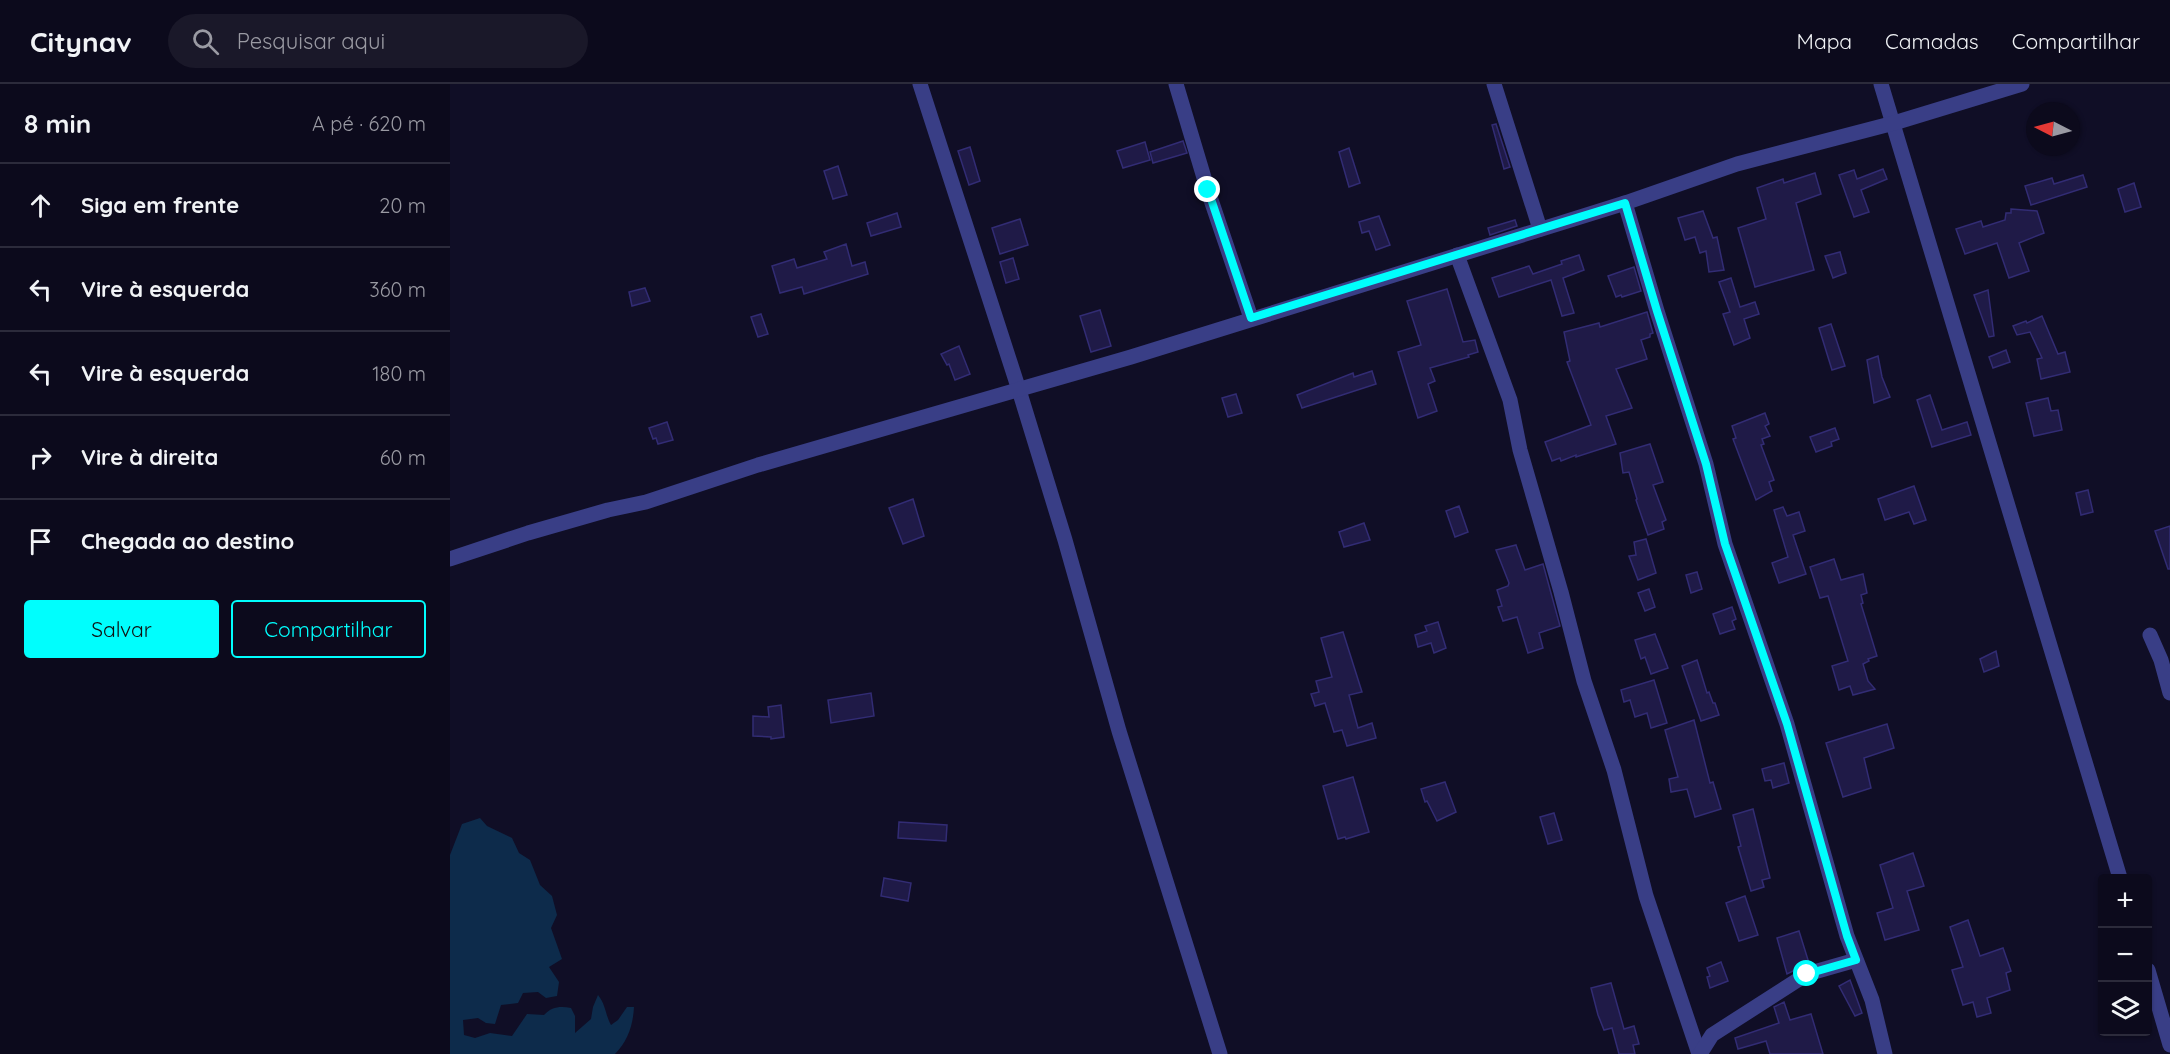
<!DOCTYPE html>
<html lang="pt">
<meta charset="utf-8">
<style>
:root{--surface:#0c0a1c;--page:#1a1829;--text:#f1f3f6;--muted:#9a9aa3;--line:#2c2b3b;--accent:#00fefd}
body{margin:0;font-family:Quicksand,sans-serif;background:var(--page);color:var(--text)}
.controls{position:absolute;right:18px;bottom:18px;display:grid;overflow:hidden;border-radius:6px;box-shadow:0 2px 4px #0004}
.controls button{width:54px;height:54px;display:grid;place-items:center;padding:0;border:0;border-bottom:2px solid var(--line);background:var(--surface);color:var(--text);font:30px sans-serif}
.compass{position:absolute;left:1576px;top:18px;width:54px;height:54px;border-radius:50%;background:var(--surface);box-shadow:0 2px 4px #0004;rotate:276deg}
.stop{position:absolute;width:18px;height:18px;margin:-14px;border:4px solid #00fefd;border-radius:50%;background:#fff}
.stop.end{background:#00fefd;border-color:#fff;box-shadow:0 2px 6px #0008}
.list{margin:0;padding:0;list-style:none}
h2{display:flex;justify-content:space-between;align-items:center;height:78px;margin:0;padding:0 24px;font-size:26px}
h2 small{font-size:20px;font-weight:400;color:var(--muted)}
.list li{display:grid;grid-template-columns:39px 1fr auto;gap:18px;align-items:center;box-sizing:border-box;height:84px;padding:0 24px;border-top:2px solid var(--line)}
.list b{display:block;font-size:22px;white-space:nowrap}
.list em{font-size:20px;font-style:normal;color:var(--muted)}
.actions{display:flex;gap:12px;padding:18px 24px}
.actions a{flex:1;padding:14px 0;border:2px solid var(--accent);border-radius:6px;text-align:center;font-size:21px;color:var(--accent)}
.actions .main{background:var(--accent);color:#111}
.icon{flex:none;width:33px;height:33px;fill:none;stroke:currentColor;stroke-width:2;stroke-linecap:round;stroke-linejoin:round}
.map{position:relative;flex:none;width:1720px;height:970px;overflow:hidden}
header{display:flex;align-items:center;gap:36px;box-sizing:border-box;height:84px;padding:0 30px;background:var(--surface);border-bottom:2px solid var(--line)}
header strong{font-size:28px}
nav{display:flex;gap:33px;margin-inline-start:auto;font-size:21px}
.search{width:420px;height:54px;background:var(--page);display:flex;align-items:center;gap:15px;box-sizing:border-box;padding:0 21px;border-radius:33px;color:var(--muted);font-size:22px}
main{display:flex}
aside{flex:1;background:var(--surface)}
.map>svg:first-child{display:block}
.water{fill:#0d2b4b}
.building{fill:#1f1a47;stroke:#322c74;stroke-width:1.5}
.lines{fill:none;stroke-linecap:round;stroke-linejoin:round}
.minor{stroke:#393e86;stroke-width:15}
.route{stroke:#00fefd;stroke-width:8}
</style>
<header>
<strong>Citynav</strong>
<div class="search"><svg class="icon" aria-label="search" viewBox="0 0 24 24"><circle cx="10" cy="10" r="6"/><path d="M15 15l6 6"/></svg>Pesquisar aqui</div>
<nav><a>Mapa</a><a>Camadas</a><a>Compartilhar</a></nav>
</header>
<main>
<aside>
<h2>8 min<small>A pé · 620 m</small></h2>
<ul class="list">
<li><svg class="icon" aria-label="ahead" viewBox="0 0 24 24"><path d="M12 20V5M6 11l6-6 6 6"/></svg><div><b>Siga em frente</b></div><em>20 m</em></li>
<li><svg class="icon" aria-label="left" viewBox="0 0 24 24"><path d="M17 20v-9H6M10 6l-5 5 5 5"/></svg><div><b>Vire à esquerda</b></div><em>360 m</em></li>
<li><svg class="icon" aria-label="left" viewBox="0 0 24 24"><path d="M17 20v-9H6M10 6l-5 5 5 5"/></svg><div><b>Vire à esquerda</b></div><em>180 m</em></li>
<li><svg class="icon" aria-label="right" viewBox="0 0 24 24"><path d="M7 20v-9h11M14 6l5 5-5 5"/></svg><div><b>Vire à direita</b></div><em>60 m</em></li>
<li><svg class="icon" aria-label="arrive" viewBox="0 0 24 24"><path d="M6 21V4h12l-3 4 3 4H6"/></svg><div><b>Chegada ao destino</b></div></li>
</ul>
<div class="actions"><a class="main">Salvar</a><a>Compartilhar</a></div>
</aside>
<div class="map">
<svg width="1720" height="970" viewBox="0 0 1720 970">
<rect width="100%" height="100%" fill="#100e26"/>
<!-- water -->
<path class="water" d="M30,734L37,742L62,754L69,769L80,776L90,801L102,812L107,831L101,844L112,875L99,883L109,898L107,912L96,914L88,908L73,909L68,919L51,921L45,940L36,939L28,934L13,936L14,951L25,954L40,949L62,952L77,930L94,931C102,923 109,922 121,924L125,932V949L141,935L143,923L148,911C156,921 155,930 161,941L168,936L177,923H184C183,941 178,957 165,970H0V771L12,740Z"/>
<!-- building -->
<g class="building">
<polygon points="1046,40 1060,83 1054,85 1042,41"/>
<polygon points="733,57 737,69 703,79 700,68"/>
<polygon points="695,58 700,76 673,84 667,67"/>
<polygon points="520,63 530,97 519,101 508,67"/>
<polygon points="899,64 910,99 899,103 889,68"/>
<polygon points="388,82 397,111 383,115 374,87"/>
<polygon points="1433,85 1437,95 1411,106 1419,128 1404,133 1389,91 1404,86 1407,95"/>
<polygon points="1365,89 1371,110 1346,119 1364,186 1305,203 1288,144 1316,135 1307,104 1333,95 1334,99"/>
<polygon points="1633,91 1637,103 1581,121 1575,102 1602,94 1604,100"/>
<polygon points="1684,99 1691,123 1675,128 1668,105"/>
<polygon points="1561,125 1587,127 1594,149 1569,159 1579,187 1559,194 1547,159 1515,170 1506,145 1531,137 1533,143 1555,136 1556,129 1561,129"/>
<polygon points="1253,127 1263,154 1267,153 1274,186 1259,188 1256,167 1250,169 1245,153 1235,156 1228,134"/>
<polygon points="447,129 451,143 421,152 417,139"/>
<polygon points="929,132 940,161 926,166 919,147 912,149 909,138"/>
<polygon points="570,135 578,161 550,170 542,144"/>
<polygon points="1065,136 1067,142 1040,151 1038,144"/>
<polygon points="396,160 402,182 415,178 418,190 354,210 352,203 330,209 322,182 344,175 347,184 377,175 374,168"/>
<polygon points="1390,168 1396,189 1383,194 1375,172"/>
<polygon points="1129,171 1134,186 1113,194 1124,229 1112,232 1101,196 1049,213 1042,194 1079,182 1083,190 1112,180 1111,177"/>
<polygon points="563,174 569,195 556,199 550,178"/>
<polygon points="1184,183 1191,207 1172,213 1171,211 1166,213 1158,192"/>
<polygon points="1281,194 1290,223 1305,218 1309,230 1294,235 1300,254 1284,261 1273,230 1280,228 1269,198"/>
<polygon points="195,204 200,217 182,222 179,208"/>
<polygon points="997,205 1013,258 1025,256 1028,268 1018,271 1019,273 980,284 985,297 978,300 987,327 968,334 948,268 971,261 957,217"/>
<polygon points="1538,206 1544,252 1539,253 1524,211"/>
<polygon points="650,226 661,262 641,268 630,232"/>
<polygon points="1197,228 1203,249 1200,250 1200,253 1191,256 1197,275 1166,285 1182,324 1156,332 1166,360 1126,373 1126,371 1111,377 1110,374 1102,377 1095,358 1141,341 1117,278 1120,277 1114,248 1149,239 1150,243"/>
<polygon points="311,230 318,250 308,253 301,233"/>
<polygon points="1592,232 1608,270 1615,268 1620,288 1591,295 1587,275 1592,274 1580,248 1567,251 1563,242 1576,237 1577,239"/>
<polygon points="1381,240 1395,282 1382,286 1369,244"/>
<polygon points="509,262 520,290 505,296 499,280 497,281 491,270"/>
<polygon points="1556,266 1560,278 1543,284 1539,273"/>
<polygon points="1428,272 1432,293 1440,313 1424,319 1417,276"/>
<polygon points="922,287 926,300 852,324 847,311 903,289 904,293"/>
<polygon points="786,310 792,329 778,333 772,314"/>
<polygon points="1480,311 1492,346 1517,338 1521,351 1482,363 1467,316"/>
<polygon points="1598,314 1601,327 1608,326 1612,346 1584,352 1576,319"/>
<polygon points="1315,329 1319,340 1315,342 1320,352 1312,355 1314,360 1311,361 1324,396 1319,398 1322,407 1306,416 1283,355 1286,354 1282,342"/>
<polygon points="217,338 223,356 208,360 206,354 203,355 199,344"/>
<polygon points="1385,344 1389,355 1381,358 1382,362 1366,368 1360,353"/>
<polygon points="1200,360 1213,398 1203,401 1216,436 1212,438 1214,445 1198,451 1186,416 1187,415 1179,388 1173,389 1170,369"/>
<polygon points="1464,402 1476,436 1464,440 1459,428 1435,436 1428,415"/>
<polygon points="1638,406 1643,428 1631,431 1626,409"/>
<polygon points="463,415 474,452 453,460 439,424"/>
<polygon points="1009,422 1018,448 1005,453 996,427"/>
<polygon points="1333,423 1337,432 1349,428 1355,447 1343,451 1356,490 1329,499 1322,479 1338,473 1324,426"/>
<polygon points="914,439 920,456 894,463 889,448"/>
<polygon points="1720,442 1720,485 1718,485 1705,447"/>
<polygon points="1196,455 1206,489 1188,496 1179,472 1186,471 1184,458"/>
<polygon points="1066,461 1075,486 1093,480 1110,542 1089,549 1093,564 1078,569 1067,533 1053,537 1048,523 1052,522 1047,506 1058,502 1059,499 1046,466"/>
<polygon points="1384,475 1391,496 1413,490 1417,509 1411,511 1413,519 1411,520 1427,572 1418,575 1419,577 1413,580 1418,597 1425,605 1403,611 1400,602 1389,606 1382,582 1398,577 1378,512 1370,514 1360,483"/>
<polygon points="1247,488 1252,505 1241,509 1236,491"/>
<polygon points="1199,505 1205,523 1195,527 1188,509"/>
<polygon points="1282,523 1286,535 1282,537 1285,545 1270,550 1263,530"/>
<polygon points="988,538 996,564 984,569 981,559 968,563 965,551 977,547 975,542"/>
<polygon points="893,548 912,608 899,611 908,644 922,639 926,654 897,662 892,646 884,648 875,619 865,622 861,610 869,608 866,597 882,593 871,554"/>
<polygon points="1205,550 1218,584 1201,590 1195,573 1191,575 1185,556"/>
<polygon points="1546,567 1549,582 1534,588 1530,575"/>
<polygon points="1247,576 1257,609 1259,608 1263,619 1265,619 1269,631 1251,637 1232,582"/>
<polygon points="1204,596 1217,639 1201,644 1197,629 1185,633 1180,616 1174,618 1171,606"/>
<polygon points="421,609 424,632 381,639 378,616"/>
<polygon points="331,621 334,653 321,655 321,653 303,652 303,632 319,633 318,623"/>
<polygon points="1244,636 1260,699 1263,698 1271,725 1245,733 1237,705 1221,708 1219,695 1228,693 1215,646"/>
<polygon points="1437,640 1444,664 1414,674 1421,704 1393,713 1376,659"/>
<polygon points="1334,679 1339,699 1323,704 1321,696 1315,697 1312,685"/>
<polygon points="903,693 919,748 896,755 895,753 888,755 873,702"/>
<polygon points="995,698 1006,728 987,737 977,717 975,718 971,705"/>
<polygon points="1303,725 1320,794 1312,796 1314,803 1301,807 1288,763 1291,762 1283,731"/>
<polygon points="1104,729 1112,756 1098,760 1090,733"/>
<polygon points="449,738 497,741 496,757 448,754"/>
<polygon points="1463,769 1474,802 1457,807 1469,846 1435,856 1427,829 1443,824 1430,781"/>
<polygon points="434,794 461,799 458,817 431,812"/>
<polygon points="1295,812 1308,851 1289,857 1276,819"/>
<polygon points="1518,836 1530,872 1553,864 1561,887 1556,889 1560,906 1537,914 1541,929 1527,933 1523,918 1513,921 1502,886 1513,883 1500,843"/>
<polygon points="1349,847 1359,879 1337,890 1327,854"/>
<polygon points="1271,878 1278,897 1260,904 1257,893 1260,892 1257,884"/>
<polygon points="1400,896 1412,929 1405,932 1389,902"/>
<polygon points="1161,899 1174,945 1184,942 1189,960 1183,961 1185,970 1169,970 1162,944 1154,946 1148,931 1141,904"/>
<polygon points="1334,918 1340,936 1361,930 1373,970 1320,970 1316,957 1288,965 1285,954 1329,939 1324,923"/>
</g>
<g class="lines">
<!-- minor -->
<g class="minor">
<polyline points="470,0 569,306 615,456 669,647 770,970"/>
<polyline points="726,0 758,107 801,234"/>
<polyline points="1044,0 1090,145"/>
<polyline points="1431,0 1670,794"/>
<polyline points="1175,119 1207,227 1256,380 1275,460 1337,640 1397,852 1422,916 1435,970"/>
<polyline points="1007,171 1060,316 1070,366 1111,508 1134,597 1164,686 1196,812 1249,970"/>
<polyline points="0,475 78,449 158,426 196,418 308,381 681,273 1175,119 1287,80 1444,39 1572,0"/>
<polyline points="1700,551 1711,576 1720,609"/>
<polyline points="1698,886 1720,961"/>
<polyline points="1250,970 1262,951 1357,890 1406,876"/>
</g>
</g>
<g class="lines">
<!-- route -->
<polyline class="route" points="758,106 801,234 1175,119 1207,227 1256,380 1275,460 1337,640 1397,852 1406,876 1357,890"/>
</g>
</svg>
<div class="controls">
<button>+</button>
<button>−</button>
<button><svg class="icon" aria-label="layers" viewBox="0 0 24 24"><path d="M12 4l9 5-9 5-9-5zM3 14l9 5 9-5"/></svg></button>
</div>
<svg class="compass" viewBox="-18 -18 36 36"><path d="M0-13l5 13h-10z" fill="#e53935"/><path d="M0 13l5-13h-10z" fill="#9a9aa3"/></svg>
<div class="stop" style="left:1357px;top:890px"></div>
<div class="stop end" style="left:758px;top:106px"></div>
</div>
</main>
